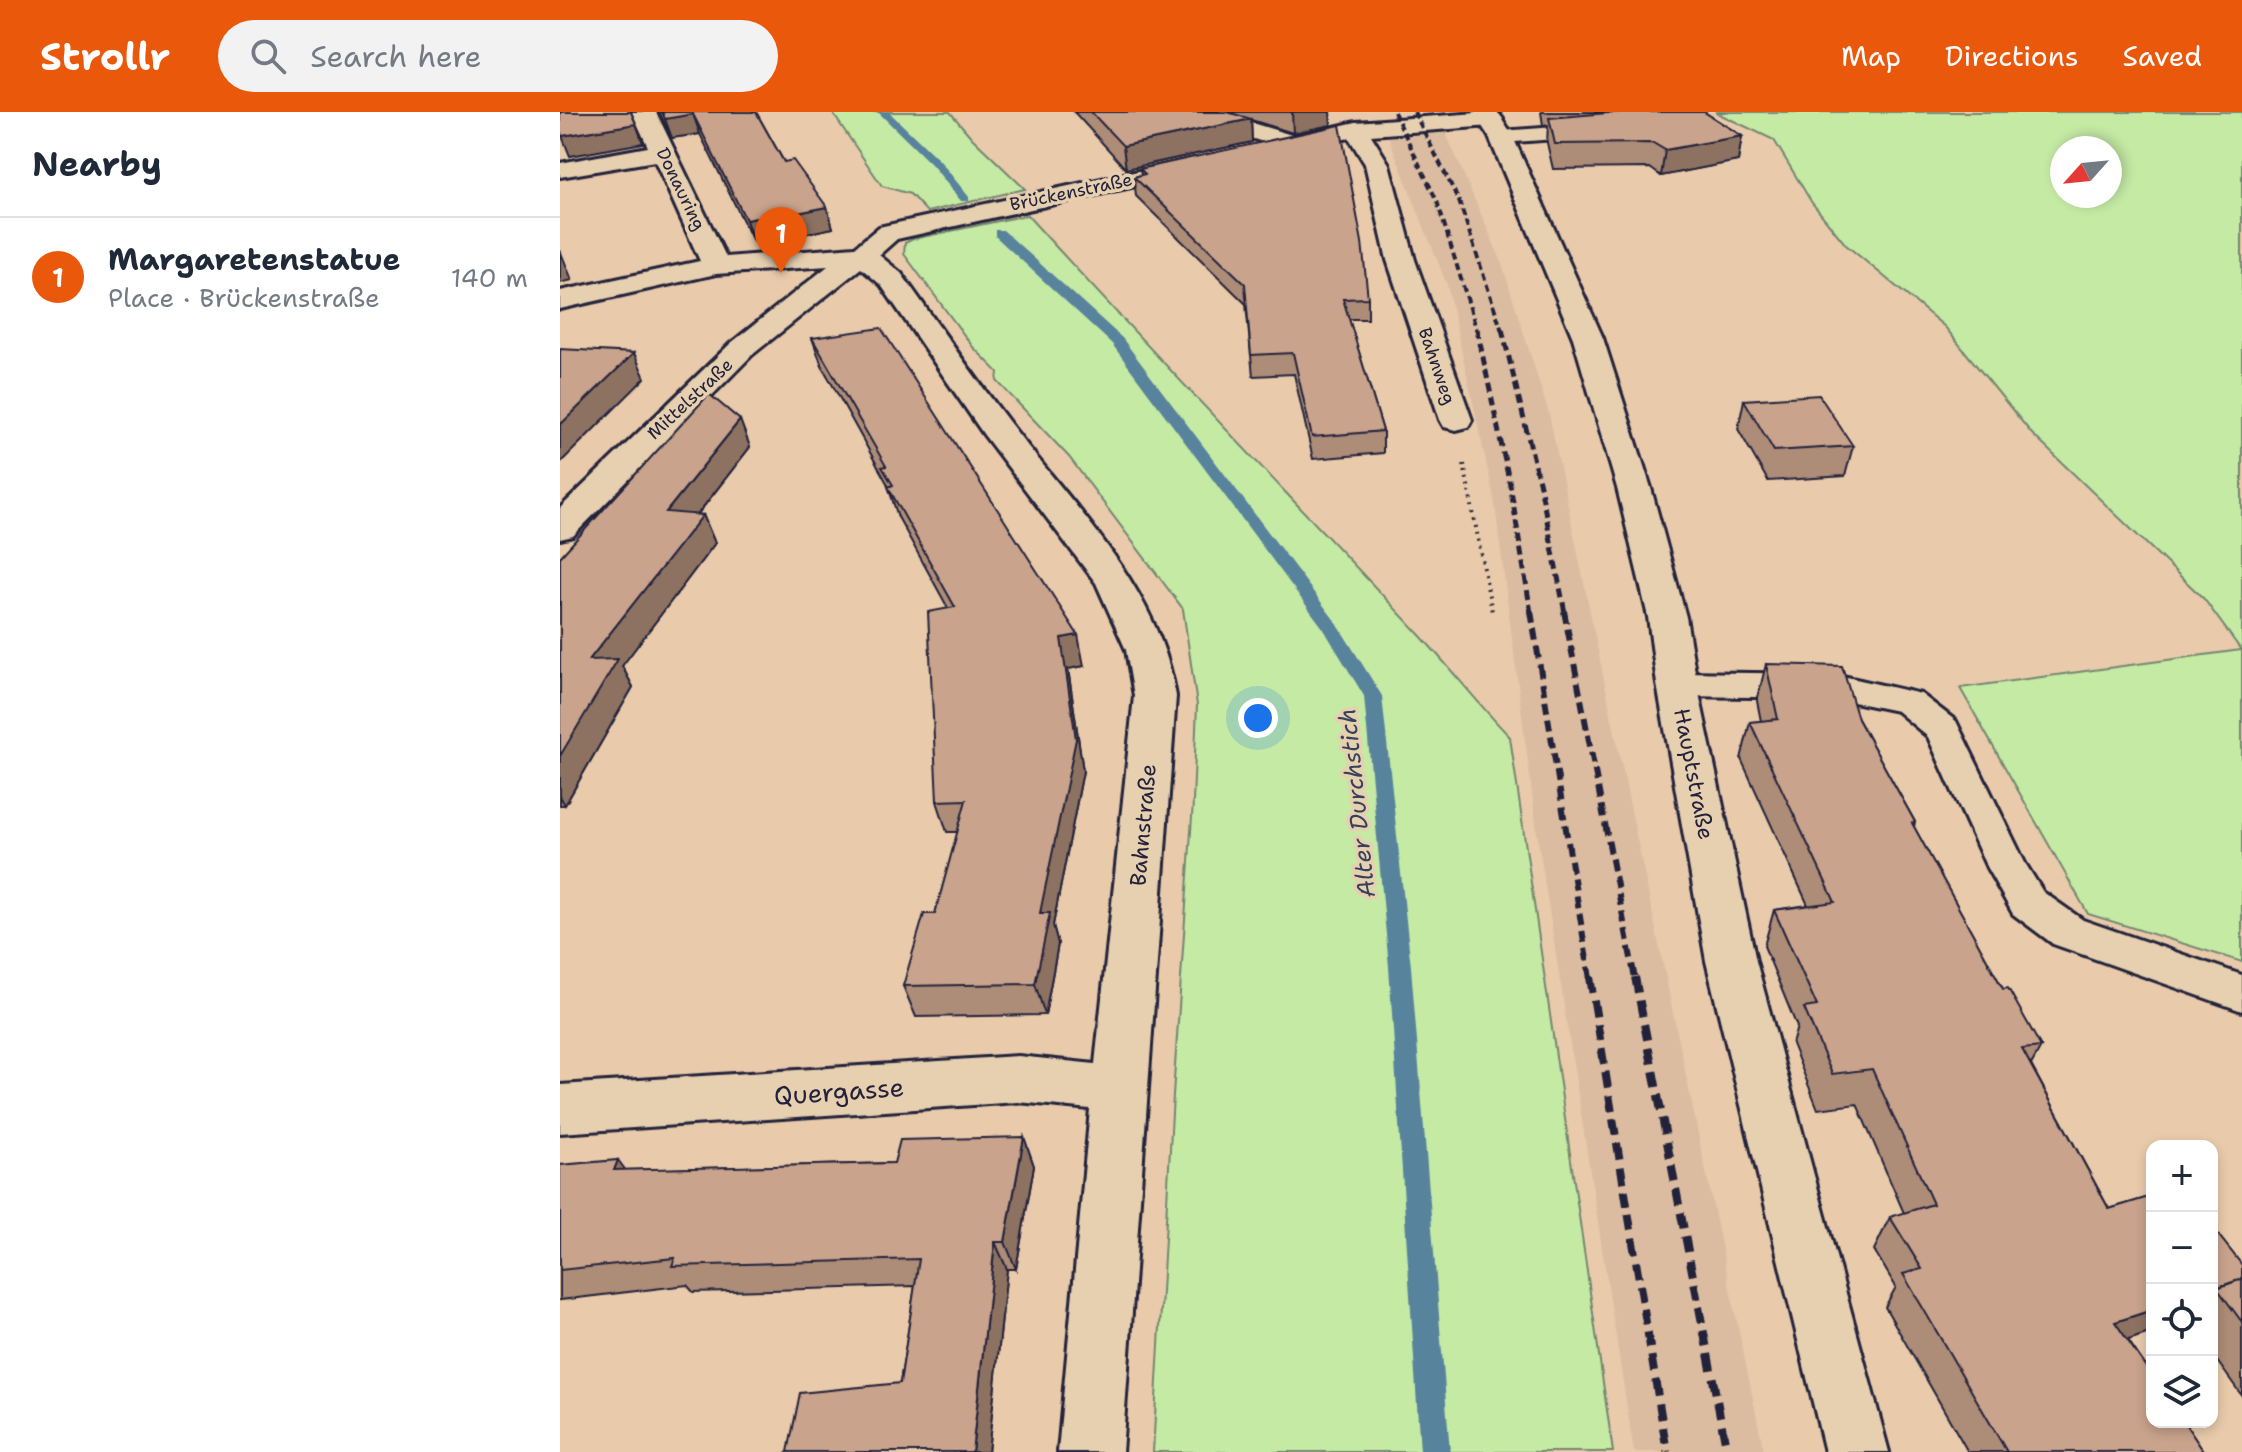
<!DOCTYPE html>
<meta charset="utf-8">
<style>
:root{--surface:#fff;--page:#f2f2f3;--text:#1f2937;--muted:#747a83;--line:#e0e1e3;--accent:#ea580c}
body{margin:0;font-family:"Shantell Sans",sans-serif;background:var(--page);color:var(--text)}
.controls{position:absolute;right:24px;bottom:24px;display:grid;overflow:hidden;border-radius:16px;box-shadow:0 4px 12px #0003}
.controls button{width:72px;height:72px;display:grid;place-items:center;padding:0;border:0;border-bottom:2px solid var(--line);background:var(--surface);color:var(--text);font:40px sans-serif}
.compass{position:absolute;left:1490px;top:24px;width:72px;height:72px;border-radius:50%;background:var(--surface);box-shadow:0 4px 12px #0003;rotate:243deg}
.you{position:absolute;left:698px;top:606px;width:28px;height:28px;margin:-20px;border:6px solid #fff;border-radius:50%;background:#1a73e8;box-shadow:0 0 0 12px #1a73e833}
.badge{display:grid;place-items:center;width:52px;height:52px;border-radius:50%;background:var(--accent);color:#fff;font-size:26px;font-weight:700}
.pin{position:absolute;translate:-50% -66px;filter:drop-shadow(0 2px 4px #0008)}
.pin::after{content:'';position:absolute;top:42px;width:28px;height:24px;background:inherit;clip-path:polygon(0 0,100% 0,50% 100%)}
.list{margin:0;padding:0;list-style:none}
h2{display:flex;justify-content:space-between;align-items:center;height:104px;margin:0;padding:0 32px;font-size:34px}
h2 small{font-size:26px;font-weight:400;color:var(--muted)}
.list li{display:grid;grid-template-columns:52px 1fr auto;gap:24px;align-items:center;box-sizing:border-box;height:120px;padding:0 32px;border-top:2px solid var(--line)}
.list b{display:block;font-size:30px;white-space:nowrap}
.list p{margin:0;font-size:26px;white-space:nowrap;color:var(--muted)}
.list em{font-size:26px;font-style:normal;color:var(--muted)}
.icon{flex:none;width:44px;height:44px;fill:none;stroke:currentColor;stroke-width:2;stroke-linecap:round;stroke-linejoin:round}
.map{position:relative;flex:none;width:1682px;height:1340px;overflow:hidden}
header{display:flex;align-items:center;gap:48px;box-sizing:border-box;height:112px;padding:0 40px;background:var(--accent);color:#fff}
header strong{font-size:38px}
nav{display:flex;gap:44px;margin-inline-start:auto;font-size:28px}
.search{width:560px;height:72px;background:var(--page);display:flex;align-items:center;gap:20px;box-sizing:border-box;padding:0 28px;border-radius:44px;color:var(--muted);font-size:30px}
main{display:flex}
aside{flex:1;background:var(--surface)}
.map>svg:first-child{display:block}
.built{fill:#dbbca0}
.green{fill:#c4eaa4;stroke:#738670;stroke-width:2;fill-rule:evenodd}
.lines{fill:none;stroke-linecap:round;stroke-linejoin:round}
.stream{fill:#59839d;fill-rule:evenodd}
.service-casing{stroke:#22223b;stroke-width:6}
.minor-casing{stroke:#22223b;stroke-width:6}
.secondary-casing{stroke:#22223b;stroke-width:6}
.path{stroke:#22223b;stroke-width:4;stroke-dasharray:2 5;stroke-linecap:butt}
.service{fill:#e7d0b0;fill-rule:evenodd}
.minor{fill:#e7d0b0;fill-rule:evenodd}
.secondary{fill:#e7d0b0;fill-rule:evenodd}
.rail-far3{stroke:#22223b;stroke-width:4;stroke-dasharray:7 4;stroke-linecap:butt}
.rail-far2{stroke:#22223b;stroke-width:5;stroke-dasharray:9 5;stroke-linecap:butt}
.rail-far1{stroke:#22223b;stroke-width:6;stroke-dasharray:12 6;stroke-linecap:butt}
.rail{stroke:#22223b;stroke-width:8;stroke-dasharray:16 8;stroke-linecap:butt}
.wall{fill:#ad8c78;stroke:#22223b;stroke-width:2}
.shaded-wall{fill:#8d7262;stroke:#22223b;stroke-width:2}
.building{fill:#c9a38c;stroke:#22223b;stroke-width:2}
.labels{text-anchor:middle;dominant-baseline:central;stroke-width:7;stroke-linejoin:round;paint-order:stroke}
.far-street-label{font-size:18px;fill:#22223b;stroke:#e7d0b0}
.street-label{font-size:22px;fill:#22223b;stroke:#e7d0b0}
.water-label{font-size:24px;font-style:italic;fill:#34425c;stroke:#e7d0b0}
.near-street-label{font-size:26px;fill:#22223b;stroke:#e7d0b0}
</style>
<header>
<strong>Strollr</strong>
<div class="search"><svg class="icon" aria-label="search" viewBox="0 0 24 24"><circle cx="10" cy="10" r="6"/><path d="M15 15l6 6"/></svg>Search here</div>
<nav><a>Map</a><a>Directions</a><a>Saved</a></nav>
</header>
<main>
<aside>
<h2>Nearby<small></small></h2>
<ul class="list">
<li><span class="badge">1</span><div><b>Margaretenstatue</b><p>Place · Brückenstraße</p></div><em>140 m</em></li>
</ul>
</aside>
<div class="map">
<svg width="1682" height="1340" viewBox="0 0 1682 1340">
<rect width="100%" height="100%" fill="#e9cbab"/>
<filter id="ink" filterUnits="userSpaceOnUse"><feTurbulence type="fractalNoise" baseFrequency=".0125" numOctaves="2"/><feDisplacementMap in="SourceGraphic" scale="16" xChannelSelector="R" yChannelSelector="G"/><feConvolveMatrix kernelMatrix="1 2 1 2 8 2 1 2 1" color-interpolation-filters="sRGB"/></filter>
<g filter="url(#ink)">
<!-- built -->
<polygon class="built" points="884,17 941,148 989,302 1204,1340 1074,1340 978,728 934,386 887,173 827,21"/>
<!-- green -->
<g class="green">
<polygon points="272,0 390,0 412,26 465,77 367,100 350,82 322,74"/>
<path d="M1155,0H1682V850L1528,802L1400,576L1681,538L1644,487L1472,322L1385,215L1286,133L1252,91L1214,28ZM1502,36H1550V84H1502Z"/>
<path d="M467,103C595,244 727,381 857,520C889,554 917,591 950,625L1053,1340H593L613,983L633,690L637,593L623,497L509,345L437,269L438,260L413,235L344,142L345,131L353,127Z"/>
</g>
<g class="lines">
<!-- stream -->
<g class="stream">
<polygon points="318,0 329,0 380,49 409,85 409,89 401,89 372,53"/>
<polygon points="435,118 443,118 562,226 776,510 822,584 851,855 890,1340 860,1340 829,855 804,584 763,516 552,232 435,124"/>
</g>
<defs>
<g id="service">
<polygon points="1099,0 1136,0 1133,4 1051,23 941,31 931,25 941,19 1051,11"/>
<polygon points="1117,560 1274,562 1361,582 1396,609 1465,751 1483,780 1523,808 1682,863 1682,899 1493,832 1453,802 1427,756 1368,625 1337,599 1274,586 1117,584 1105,580 1099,572 1105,564"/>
</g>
<g id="minor">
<path d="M72,0H96L166,145L295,135L319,115L328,113L634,47L643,49L646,54L643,59L337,127L319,143L341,161C377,211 412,262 449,310C514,396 598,474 616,584L562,1340H498L530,997L458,990L0,1021V973L458,944L535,952L574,584L566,538L536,471L424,323L321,173L301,156L192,243L13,424L0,427V396L171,231L268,154L156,162L0,197V179L140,149L95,49L0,65V51L88,35Z"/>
<polygon points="619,0 655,0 735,24 796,10 931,0 939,2 943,7 939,12 931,14 811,23 829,52 855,148 912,308 908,315 896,318 884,315 880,308 827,148 805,52 789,26 725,41 716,39 713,33 623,5"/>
</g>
<polygon id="secondary" points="913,0 937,0 953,25 1043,226 1091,376 1126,505 1137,572 1196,849 1329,1340 1265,1340 1146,849 1097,572 1088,505 1057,376 1013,226 929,25"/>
</defs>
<!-- service casing -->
<use href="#service" class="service-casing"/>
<!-- minor casing -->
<use href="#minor" class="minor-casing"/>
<!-- secondary casing -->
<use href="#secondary" class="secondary-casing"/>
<!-- path -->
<polyline class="path" points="904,352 932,500"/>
<!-- service -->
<use href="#service" class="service"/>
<!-- minor -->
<use href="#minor" class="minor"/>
<!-- secondary -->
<use href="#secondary" class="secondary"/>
<!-- rail-far3 -->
<g class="rail-far3">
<polyline points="834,0 877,89 917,219"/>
<polyline points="854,0 899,89 942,219"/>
</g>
<!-- rail-far2 -->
<g class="rail-far2">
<polyline points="917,217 951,378 971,501"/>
<polyline points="942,217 981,378 1005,501"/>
</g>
<!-- rail-far1 -->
<g class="rail-far1">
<polyline points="971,499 1030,867"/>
<polyline points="1004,499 1075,867"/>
</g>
<!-- rail -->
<g class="rail">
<polyline points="1030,865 1107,1340"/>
<polyline points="1075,865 1167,1340"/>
</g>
</g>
<!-- wall -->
<g class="wall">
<polygon points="99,0 196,0 224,50 267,95 273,116 205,130 203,127 193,129 140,22 112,26"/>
<polygon points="514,0 770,0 771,13 733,21 691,8 692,30 566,57"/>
<polygon points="981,0 1144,0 1182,24 1178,49 1101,64 1090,56 993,57 987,31 988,13 983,13"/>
<polygon points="580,57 808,186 808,207 789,207 823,319 823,341 753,347 734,262 693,264 686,192 576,84 574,65 581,63"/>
<polygon points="252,226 524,554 508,557 523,659 493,813 498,832 485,903 356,905 343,874 375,802 398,720 387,720 377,689 388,496 338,405 327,371 262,254"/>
<polygon points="1184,288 1293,334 1285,364 1208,369 1178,317"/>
<polygon points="180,308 190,335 138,402 143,403 155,431 62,554 73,575 5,693 0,693 0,445"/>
<polygon points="1206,552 1298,607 1355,710 1354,715 1443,877 1481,935 1471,953 1549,1097 1592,1084 1592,1220 1568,1228 1644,1340 1408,1340 1325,1195 1336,1175 1314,1138 1330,1105 1344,1101 1297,992 1258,997 1232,932 1237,915 1204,834 1214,798 1248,793 1181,647 1190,610 1201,609 1197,589"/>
<polygon points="464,1025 474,1054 456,1157 447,1157 428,1340 228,1340 340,1271 355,1174 133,1180 127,1173 0,1188 0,1053 66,1058 334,1051"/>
<polygon points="1652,1115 1682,1153 1682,1284 1652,1242"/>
</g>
<!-- shaded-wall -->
<g class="shaded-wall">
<polygon points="732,0 770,0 771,13 733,21"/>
<polygon points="133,2 140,22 112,26 105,7"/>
<polygon points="691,7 692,30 566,57 563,34"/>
<polygon points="76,12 83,31 10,44 2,24"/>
<polygon points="1182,24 1178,49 1101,64 1105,38"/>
<polygon points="267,95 273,116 205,130 198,109"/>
<polygon points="196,106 203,127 193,129 186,108"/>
<polygon points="0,138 12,168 0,171"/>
<polygon points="74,241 85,266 0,351 0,313"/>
<polygon points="180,308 190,335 118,427 106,400"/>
<polygon points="143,403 155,431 62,554 73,575 5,693 0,684 0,644 29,548"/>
<polygon points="518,523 524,554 508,557 523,659 493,813 498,832 485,903 475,872 501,526"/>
<polygon points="464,1025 474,1054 456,1157 445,1130"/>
<polygon points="58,1048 79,1076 54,1058"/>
<polygon points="435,1130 447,1157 428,1340 412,1340"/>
<polygon points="1592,1198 1592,1220 1530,1241 1555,1210"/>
</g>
<!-- building -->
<g class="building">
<polygon points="0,0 71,0 76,12 2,24 0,19"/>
<polygon points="102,0 196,0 224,50 233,48 267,95 198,109 196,106 186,108 133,2 105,7"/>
<polygon points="531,0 667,0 691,7 563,34"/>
<polygon points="1060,0 1144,0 1182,24 1105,38 1093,31 995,32 989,6"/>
<polygon points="780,13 802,130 808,186 783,187 823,319 752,325 733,241 691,243 685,172 574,65 585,62 580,57"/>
<polygon points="321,216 518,523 501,526 516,627 480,801 490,801 475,872 343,874 364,802 375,802 406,688 377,689 368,500 395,495 328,375 333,373 322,355 326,354 252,226"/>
<polygon points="0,237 74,241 0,313"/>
<polygon points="149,282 180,308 106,400 143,403 29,548 58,547 0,644 0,445"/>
<polygon points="1259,283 1293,334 1214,339 1184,288"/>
<polygon points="1206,552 1282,554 1298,607 1355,710 1352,711 1443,877 1448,876 1481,935 1462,937 1549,1097 1592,1084 1592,1198 1555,1210 1592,1264 1592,1310 1624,1310 1644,1340 1447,1340 1343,1162 1362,1157 1330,1105 1373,1092 1312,957 1272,962 1244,896 1257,894 1214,798 1275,790 1190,610 1218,607"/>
<polygon points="464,1025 445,1130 435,1130 412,1340 228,1340 240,1281 340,1271 359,1147 112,1154 115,1146 0,1158 0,1053 58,1048 54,1058 334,1051 340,1028"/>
<polygon points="1652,1115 1682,1153 1682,1167 1652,1177"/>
<polygon points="1682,1167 1682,1210 1657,1176"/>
</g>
</g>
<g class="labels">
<!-- far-street labels -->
<g class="far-street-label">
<text transform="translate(121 77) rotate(64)">Donauring</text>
<text transform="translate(511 80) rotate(-12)">Brückenstraße</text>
<text transform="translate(877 254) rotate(71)">Bahnweg</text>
<text transform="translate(130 287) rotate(-43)">Mittelstraße</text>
</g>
<!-- street labels -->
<g class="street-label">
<text transform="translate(1134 662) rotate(79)">Hauptstraße</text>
<text transform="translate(583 713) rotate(-85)">Bahnstraße</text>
</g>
<!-- water labels -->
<g class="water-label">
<text transform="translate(797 691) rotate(-96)">Alter Durchstich</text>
</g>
<!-- near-street labels -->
<g class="near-street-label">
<text transform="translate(279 979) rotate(-4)">Quergasse</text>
</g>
</g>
</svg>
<div class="controls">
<button>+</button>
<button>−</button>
<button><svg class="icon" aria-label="locate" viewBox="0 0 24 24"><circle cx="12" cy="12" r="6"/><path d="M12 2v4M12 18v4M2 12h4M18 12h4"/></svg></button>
<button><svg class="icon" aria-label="layers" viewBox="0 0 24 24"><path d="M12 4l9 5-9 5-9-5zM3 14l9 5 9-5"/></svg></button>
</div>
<svg class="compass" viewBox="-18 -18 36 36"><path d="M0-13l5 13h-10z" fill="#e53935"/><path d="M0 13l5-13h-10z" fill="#747a83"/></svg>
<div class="you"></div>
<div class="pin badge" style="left:221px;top:161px">1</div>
</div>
</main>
